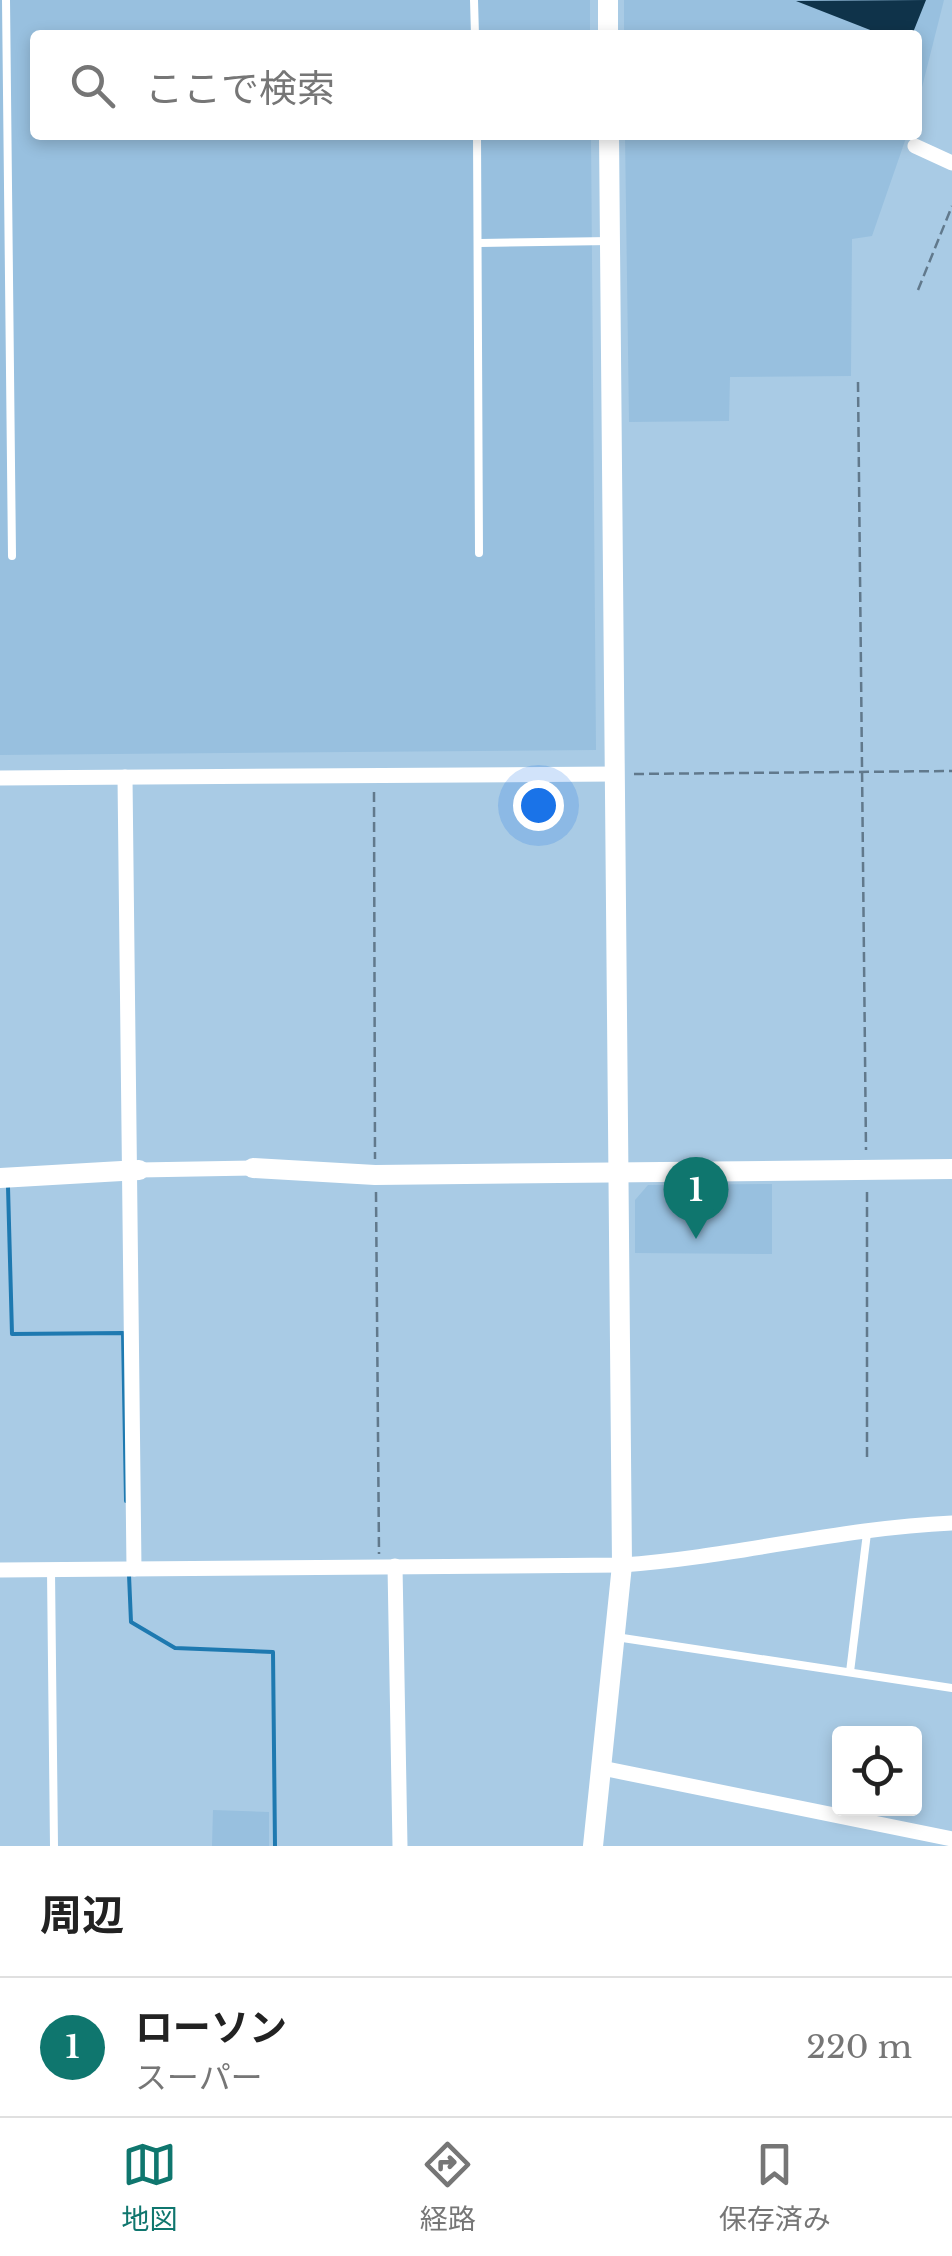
<!DOCTYPE html>
<html lang="ja">
<meta charset="utf-8">
<style>
:root{--surface:#fff;--page:#f6f6f6;--text:#222;--muted:#767676;--line:#e0e0e0;--accent:#0f766e}
body{margin:0;font-family:"Libre Baskerville","Noto Sans JP",serif;background:var(--page);color:var(--text)}
.controls{position:absolute;right:30px;bottom:30px;display:grid;overflow:hidden;border-radius:10px;box-shadow:0 5px 15px #0003}
.controls button{width:90px;height:90px;display:grid;place-items:center;padding:0;border:0;border-bottom:2px solid var(--line);background:var(--surface);color:var(--text);font:50px sans-serif}
.you{position:absolute;left:538px;top:805px;width:35px;height:35px;margin:-25px;border:8px solid #fff;border-radius:50%;background:#1a73e8;box-shadow:0 0 0 15px #1a73e833}
.badge{display:grid;place-items:center;width:65px;height:65px;border-radius:50%;background:var(--accent);color:#fff;font-size:32px;font-weight:700}
.pin{position:absolute;translate:-50% -82px;filter:drop-shadow(0 2px 5px #0008)}
.pin::after{content:'';position:absolute;top:52px;width:35px;height:30px;background:inherit;clip-path:polygon(0 0,100% 0,50% 100%)}
.list{margin:0;padding:0;list-style:none}
h2{display:flex;justify-content:space-between;align-items:center;height:130px;margin:0;padding:0 40px;font-size:42px}
h2 small{font-size:32px;font-weight:400;color:var(--muted)}
.list li{display:grid;grid-template-columns:65px 1fr auto;gap:30px;align-items:center;box-sizing:border-box;height:140px;padding:0 40px;border-top:2px solid var(--line)}
.list b{display:block;font-size:38px;white-space:nowrap}
.list p{margin:0;font-size:32px;white-space:nowrap;color:var(--muted)}
.list em{font-size:32px;font-style:normal;color:var(--muted)}
.icon{flex:none;width:55px;height:55px;fill:none;stroke:currentColor;stroke-width:2;stroke-linecap:round;stroke-linejoin:round}
.map{position:relative;flex:none;width:952px;height:1846px;overflow:hidden}
.search{position:absolute;background:var(--surface);box-shadow:0 5px 15px #0003;left:30px;right:30px;top:30px;height:110px;display:flex;align-items:center;gap:25px;box-sizing:border-box;padding:0 35px;border-radius:10px;color:var(--muted);font-size:38px}
.sheet{height:270px;background:var(--surface)}
nav{display:flex;justify-content:space-around;align-items:center;box-sizing:border-box;height:140px;border-top:2px solid var(--line);background:var(--surface);font-size:28px;color:var(--muted)}
nav a{display:grid;justify-items:center;gap:5px}
nav .on{color:var(--accent)}
.map>svg:first-child{display:block}
.built{fill:#98c0df}
.lines{fill:none;stroke-linecap:round;stroke-linejoin:round}
.stream{stroke:#1e79b0;stroke-width:4}
.building{fill:#0f334a}
.path{stroke:#61798c;stroke-width:2.5;stroke-dasharray:10 5;stroke-linecap:butt}
.service{stroke:#fff;stroke-width:8}
.minor{stroke:#fff;stroke-width:15}
.tertiary{stroke:#fff;stroke-width:20}
</style>
<div class="map">
<svg width="952" height="1846" viewBox="0 0 952 1846">
<rect width="100%" height="100%" fill="#a9cbe5"/>
<!-- built -->
<g class="built">
<polygon points="0,0 590,0 590,35 35,35 35,135 591,135 596,750 0,755"/>
<polygon points="624,0 944,0 917,107 917,35 624,35"/>
<polygon points="625,135 907,135 872,236 852,239 851,376 730,377 729,421 629,422"/>
<polygon points="772,1184 772,1254 635,1253 635,1200 648,1185"/>
<polygon points="213,1810 269,1812 269,1846 212,1846"/>
</g>
<g class="lines">
<!-- stream -->
<g class="stream">
<polyline points="8,1187 12,1334 123,1333 126,1501"/>
<polyline points="129,1575 131,1622 175,1648 273,1652 275,1846"/>
</g>
</g>
<!-- building -->
<polygon class="building" points="926,0 912,35 883,35 796,1"/>
<g class="lines">
<!-- path -->
<g class="path">
<polyline points="918,290 952,206"/>
<polyline points="858,382 866,1150"/>
<polyline points="634,774 952,771"/>
<polyline points="374,792 375,1159"/>
<polyline points="376,1192 379,1554"/>
<polyline points="867,1457 867,1188"/>
</g>
<!-- service -->
<g class="service">
<polyline points="6,0 12,556"/>
<polyline points="474,0 475,35"/>
<polyline points="477,135 479,553"/>
<polyline points="480,243 610,241"/>
<polyline points="51,1571 54,1846"/>
<polyline points="616,1637 952,1688"/>
<polyline points="850,1672 867,1533"/>
</g>
<!-- minor -->
<g class="minor">
<polyline points="915,146 952,163"/>
<polyline points="125,777 134,1569"/>
<polyline points="0,778 616,774"/>
<polyline points="139,1170 253,1168"/>
<polyline points="395,1566 400,1846"/>
<path d="M0,1570L622,1565C733,1557 840,1528 952,1523"/>
<polyline points="602,1768 952,1839"/>
</g>
<!-- tertiary -->
<g class="tertiary">
<polyline points="608,0 608,35"/>
<polyline points="253,1168 375,1175 952,1169"/>
<polyline points="0,1178 139,1170"/>
<polyline points="593,1846 622,1565 609,135"/>
</g>
</g>
</svg>
<div class="controls">
<button><svg class="icon" aria-label="locate" viewBox="0 0 24 24"><circle cx="12" cy="12" r="6"/><path d="M12 2v4M12 18v4M2 12h4M18 12h4"/></svg></button>
</div>
<div class="you"></div>
<div class="pin badge" style="left:696px;top:1239px">1</div>
<div class="search"><svg class="icon" aria-label="search" viewBox="0 0 24 24"><circle cx="10" cy="10" r="6"/><path d="M15 15l6 6"/></svg>ここで検索</div>
</div>
<section class="sheet">
<h2>周辺<small></small></h2>
<ul class="list">
<li><span class="badge">1</span><div><b>ローソン</b><p>スーパー</p></div><em>220 m</em></li>
</ul>
</section>
<nav>
<a class="on"><svg class="icon" aria-label="map" viewBox="0 0 24 24"><path d="M3 6l6-2 6 2 6-2v14l-6 2-6-2-6 2zM9 4v14M15 6v14"/></svg>地図</a>
<a><svg class="icon" aria-label="directions" viewBox="0 0 24 24"><path d="M12 3l9 9-9 9-9-9zM9 14v-3h6M13 9l2 2-2 2"/></svg>経路</a>
<a><svg class="icon" aria-label="saved" viewBox="0 0 24 24"><path d="M7 4h10v16l-5-4-5 4z"/></svg>保存済み</a>
</nav>
